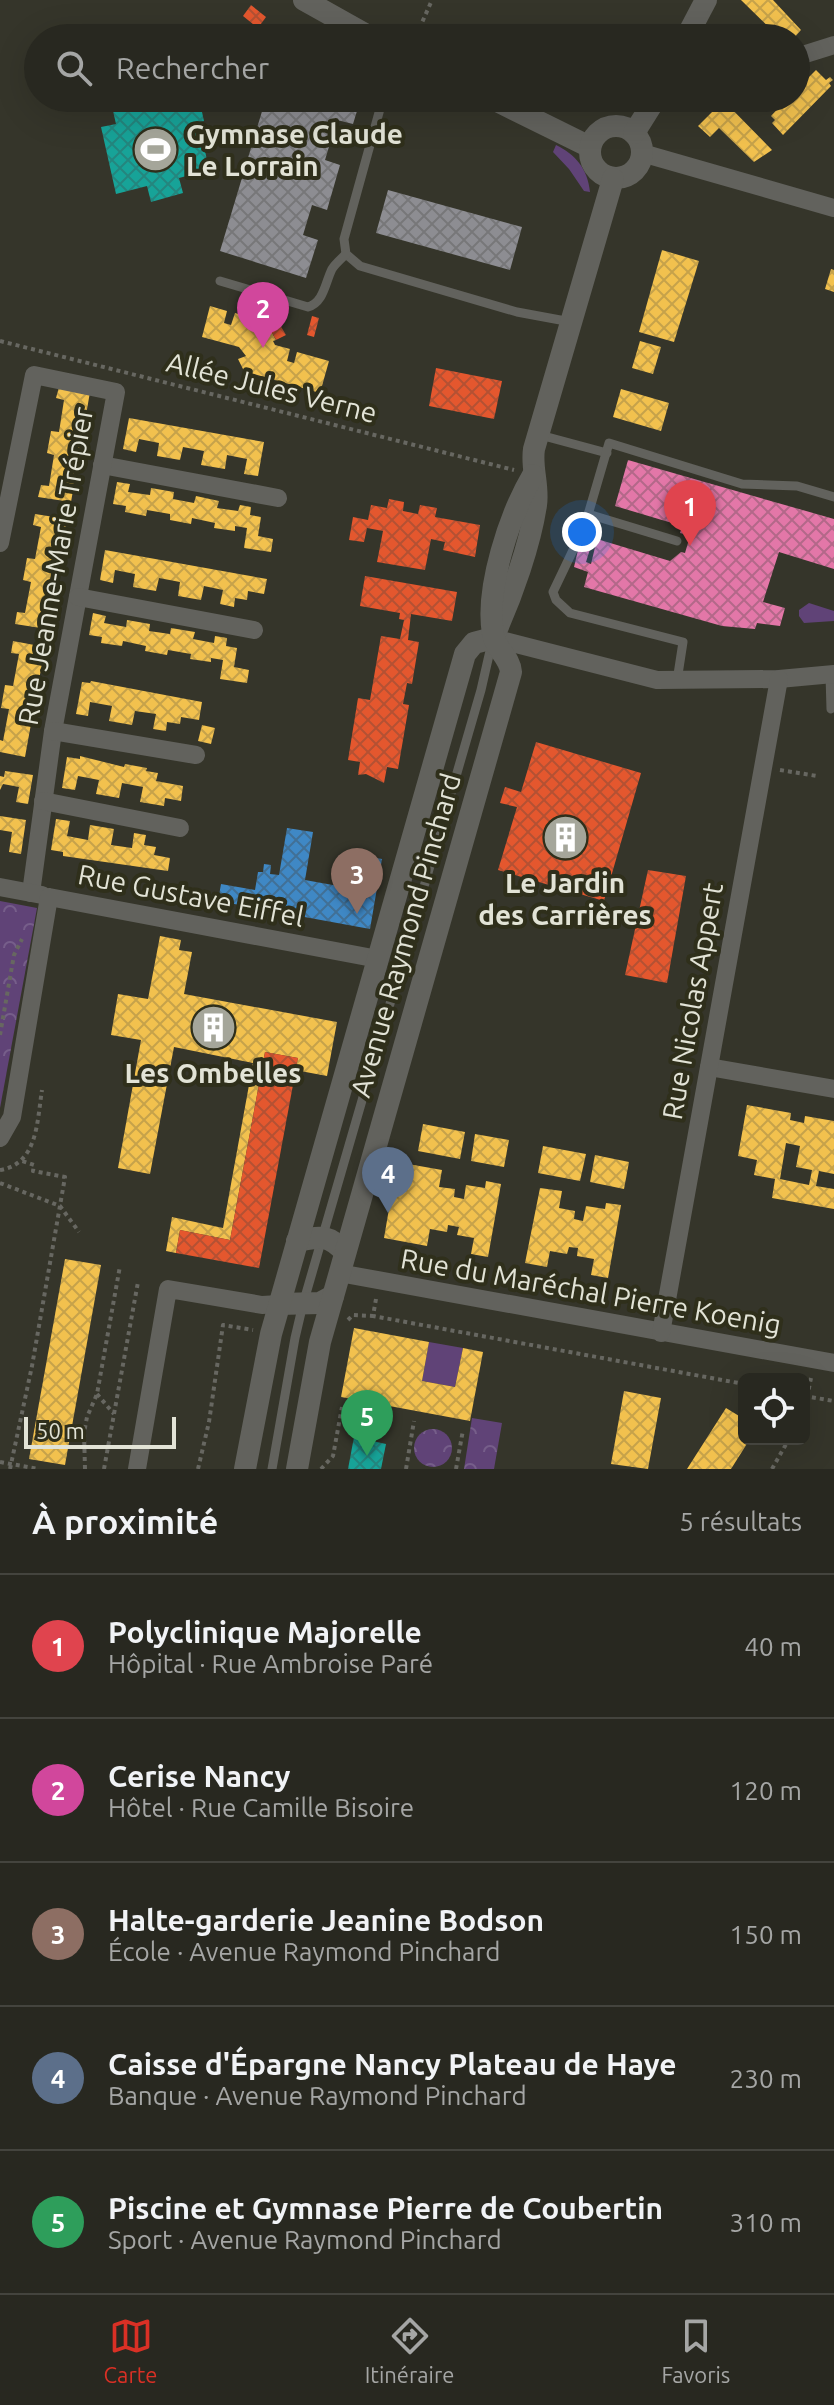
<!DOCTYPE html>
<html lang="fr">
<meta charset="utf-8">
<style>
:root{--surface:#282820;--page:#34342d;--text:#f1f3f6;--muted:#a5a6a5;--line:#44443e;--accent:#d93025}
body{margin:0;font-family:Ubuntu,sans-serif;background:var(--page);color:var(--text)}
.controls{position:absolute;right:24px;bottom:24px;display:grid;overflow:hidden;border-radius:12px;box-shadow:0 8px 32px #0002}
.controls button{width:72px;height:72px;display:grid;place-items:center;padding:0;border:0;border-bottom:2px solid var(--line);background:var(--surface);color:var(--text);font:40px sans-serif}
.scale{position:absolute;left:24px;bottom:20px;width:152px;box-sizing:border-box;padding-left:8px;border:4px solid #e2e3d6;border-top:0;font-size:22px;line-height:28px;white-space:nowrap;color:#e2e3d6;-webkit-text-stroke:6px #2f2f1b;paint-order:stroke}
.you{position:absolute;left:582px;top:532px;width:28px;height:28px;margin:-20px;border:6px solid #fff;border-radius:50%;background:#1a73e8;box-shadow:0 0 0 12px #1a73e833}
.badge{display:grid;place-items:center;width:52px;height:52px;border-radius:50%;background:var(--accent);color:#fff;font-size:26px;font-weight:700}
.pin{position:absolute;translate:-50% -66px;filter:drop-shadow(0 2px 4px #0008)}
.pin::after{content:'';position:absolute;top:42px;width:28px;height:24px;background:inherit;clip-path:polygon(0 0,100% 0,50% 100%)}
.list{margin:0;padding:0;list-style:none}
h2{display:flex;justify-content:space-between;align-items:center;height:104px;margin:0;padding:0 32px;font-size:34px}
h2 small{font-size:26px;font-weight:400;color:var(--muted)}
.list li{display:grid;grid-template-columns:52px 1fr auto;gap:24px;align-items:center;box-sizing:border-box;height:144px;padding:0 32px;border-top:2px solid var(--line)}
.list b{display:block;font-size:30px;white-space:nowrap}
.list p{margin:0;font-size:26px;white-space:nowrap;color:var(--muted)}
.list em{font-size:26px;font-style:normal;color:var(--muted)}
.icon{flex:none;width:44px;height:44px;fill:none;stroke:currentColor;stroke-width:2;stroke-linecap:round;stroke-linejoin:round}
.map{position:relative;flex:none;width:834px;height:1469px;overflow:hidden}
.search{position:absolute;background:var(--surface);box-shadow:0 8px 32px #0002;left:24px;right:24px;top:24px;height:88px;display:flex;align-items:center;gap:20px;box-sizing:border-box;padding:0 28px;border-radius:44px;color:var(--muted);font-size:30px}
.sheet{height:824px;background:var(--surface)}
nav{display:flex;justify-content:space-around;align-items:center;box-sizing:border-box;height:112px;border-top:2px solid var(--line);background:var(--surface);font-size:22px;color:var(--muted)}
nav a{display:grid;justify-items:center;gap:4px}
nav .on{color:var(--accent)}
.map>svg:first-child{display:block}
.green{fill:#604377}
.forest{fill:url(#forest-crowns)}
.homes{fill:url(#homes-cross-hatch);fill-rule:evenodd}
.shops{fill:url(#shops-cross-hatch)}
.schools{fill:url(#schools-cross-hatch)}
.health{fill:url(#health-cross-hatch)}
.public{fill:url(#public-cross-hatch)}
.industry{fill:url(#industry-cross-hatch)}
.lines{fill:none;stroke-linecap:round;stroke-linejoin:round}
.path{stroke:#676761;stroke-width:4;stroke-dasharray:4 4;stroke-linecap:butt}
.service{stroke:#62625d;stroke-width:9}
.minor{stroke:#62625d;stroke-width:18}
.tertiary{stroke:#62625d;stroke-width:22}
.labels{text-anchor:middle;dominant-baseline:central;stroke-width:8;stroke-linejoin:round;paint-order:stroke}
.poi-label{font-size:28px;font-weight:bold;fill:#e2e3d6;stroke:#2f2f1b}
.street-label{font-size:28px;fill:#e2e3d6;stroke:#2f2f1b}
</style>
<div class="map">
<svg width="834" height="1469" viewBox="0 0 834 1469">
<defs>
<pattern id="forest-crowns" width="20" height="18" patternUnits="userSpaceOnUse" patternTransform="scale(2)"><rect width="20" height="18" fill="#604377"/><path d="M2 6a3 3 0 1 1 6 0M12 15a3 3 0 1 1 6 0" fill="none" stroke="#765e8a"/></pattern>
<pattern id="homes-cross-hatch" width="8" height="8" patternUnits="userSpaceOnUse" patternTransform="scale(2)"><rect width="8" height="8" fill="#f2c14e"/><path d="M0 0l8 8M0 8l8-8" fill="none" stroke="#c6a24a"/></pattern>
<pattern id="shops-cross-hatch" width="8" height="8" patternUnits="userSpaceOnUse" patternTransform="scale(2)"><rect width="8" height="8" fill="#e4572e"/><path d="M0 0l8 8M0 8l8-8" fill="none" stroke="#b45133"/></pattern>
<pattern id="schools-cross-hatch" width="8" height="8" patternUnits="userSpaceOnUse" patternTransform="scale(2)"><rect width="8" height="8" fill="#3f88c5"/><path d="M0 0l8 8M0 8l8-8" fill="none" stroke="#417096"/></pattern>
<pattern id="health-cross-hatch" width="8" height="8" patternUnits="userSpaceOnUse" patternTransform="scale(2)"><rect width="8" height="8" fill="#e377a8"/><path d="M0 0l8 8M0 8l8-8" fill="none" stroke="#b36889"/></pattern>
<pattern id="public-cross-hatch" width="8" height="8" patternUnits="userSpaceOnUse" patternTransform="scale(2)"><rect width="8" height="8" fill="#17a398"/><path d="M0 0l8 8M0 8l8-8" fill="none" stroke="#24867e"/></pattern>
<pattern id="industry-cross-hatch" width="8" height="8" patternUnits="userSpaceOnUse" patternTransform="scale(2)"><rect width="8" height="8" fill="#8d8d92"/><path d="M0 0l8 8M0 8l8-8" fill="none" stroke="#777779"/></pattern>
</defs>
<rect width="100%" height="100%" fill="#35352a"/>
<!-- green -->
<g class="green">
<path d="M556,145C575,154 588,169 590,192L584,191L569,169L553,152Z"/>
<polygon points="809,603 834,611 834,621 804,623 799,616 799,610"/>
<polygon points="429,1342 463,1348 455,1387 422,1381"/>
</g>
<!-- forest -->
<g class="forest">
<polygon points="0,901 37,908 0,1108"/>
<polygon points="472,1418 502,1423 494,1469 464,1469"/>
<circle cx="433" cy="1448" r="19"/>
</g>
<!-- homes -->
<g class="homes">
<polygon points="741,0 773,0 801,30 794,38 790,35 780,38"/>
<polygon points="816,70 826,80 830,77 833,80 829,83 831,86 783,135 772,123 775,120 771,116 788,98 796,98 796,90"/>
<polygon points="715,100 719,104 723,100 772,150 754,162 719,128 710,137 698,126 713,111 709,106"/>
<polygon points="662,250 699,261 674,342 639,332"/>
<polygon points="831,269 834,270 834,292 825,289"/>
<polygon points="210,306 227,311 224,323 231,325 235,313 274,324 271,331 276,340 273,341 275,345 290,349 287,361 294,363 297,352 329,361 320,393 244,371 238,359 246,356 239,347 202,337"/>
<polygon points="640,341 661,347 653,374 632,368"/>
<polygon points="59,387 90,392 71,502 38,497 41,485 49,486 54,455 47,453 51,431 59,432 64,400 56,398"/>
<polygon points="621,389 669,403 661,431 613,417"/>
<polygon points="129,418 264,442 258,476 244,474 247,459 227,455 225,469 201,465 204,451 183,447 180,460 157,456 159,443 139,439 136,452 123,449"/>
<polygon points="117,482 130,484 128,492 150,495 151,488 174,492 173,499 194,503 196,496 219,501 217,508 238,511 240,505 251,507 250,515 261,517 258,536 273,539 271,552 244,548 247,528 235,526 235,531 214,528 215,523 192,518 191,524 170,520 170,514 147,510 146,516 125,512 126,506 113,504"/>
<polygon points="35,514 67,519 47,629 15,624 17,612 25,613 31,582 23,580 27,558 35,559 41,527 33,525"/>
<polygon points="105,550 267,579 264,594 248,591 247,600 235,598 234,607 220,604 223,590 204,586 201,600 178,596 180,582 159,578 156,591 133,587 135,574 115,570 113,583 100,580"/>
<polygon points="93,613 106,616 104,623 126,627 127,620 150,624 149,631 170,634 171,628 195,632 193,639 214,643 215,636 227,638 226,646 237,648 234,667 249,670 247,683 220,679 223,660 211,658 211,662 190,659 191,654 168,650 167,655 145,651 146,646 123,641 122,646 101,643 102,637 89,635"/>
<polygon points="13,641 45,647 25,757 0,752 0,740 3,741 9,709 1,708 5,685 13,686 19,654 11,653"/>
<polygon points="91,681 202,702 199,720 181,717 180,724 167,722 166,731 153,729 156,714 135,711 132,725 109,721 112,706 90,702 88,716 76,714 82,682 90,683"/>
<polygon points="202,725 215,728 211,744 198,741"/>
<polygon points="80,756 124,767 125,764 147,768 146,771 158,773 156,781 183,786 181,801 165,798 164,806 140,802 143,787 122,783 119,798 96,794 99,780 78,776 75,790 62,788 67,757 80,759"/>
<polygon points="5,771 33,775 28,804 16,802 19,787 3,784 0,790 0,776 4,777"/>
<polygon points="0,816 26,820 21,854 9,852 12,832 0,830"/>
<polygon points="56,819 70,821 67,836 88,840 90,825 114,829 111,845 132,848 134,833 146,835 144,845 156,847 154,855 170,858 168,871 63,856 63,852 51,850"/>
<polygon points="160,936 181,940 179,950 192,952 184,994 337,1022 327,1076 295,1070 298,1058 265,1052 230,1240 180,1230 176,1253 166,1251 172,1217 223,1228 253,1063 174,1047 150,1174 118,1168 141,1040 111,1035 118,994 148,999"/>
<path d="M747,1105L791,1113L790,1120L804,1123L805,1116L834,1121V1174L819,1171L816,1186L834,1189V1209L772,1198L775,1179L754,1175L757,1160L738,1156ZM786,1143L800,1146L796,1167L812,1170L809,1185L780,1179Z"/>
<polygon points="423,1124 465,1132 460,1159 418,1151"/>
<polygon points="475,1134 509,1140 504,1167 471,1161"/>
<polygon points="543,1146 586,1154 580,1181 538,1173"/>
<polygon points="595,1155 629,1162 624,1189 590,1182"/>
<polygon points="397,1162 442,1170 439,1187 455,1189 454,1197 464,1199 466,1185 485,1188 486,1181 501,1184 488,1257 471,1254 474,1238 457,1235 459,1227 448,1225 447,1232 430,1229 427,1246 384,1238"/>
<polygon points="540,1188 562,1191 559,1208 575,1211 574,1219 583,1221 586,1206 605,1209 606,1203 621,1205 608,1278 591,1275 594,1259 577,1256 578,1248 569,1247 567,1254 550,1251 547,1267 525,1263"/>
<polygon points="65,1259 101,1265 65,1465 29,1459"/>
<polygon points="354,1328 429,1342 422,1381 455,1387 463,1348 483,1352 470,1421 341,1397"/>
<polygon points="624,1391 661,1398 648,1469 611,1464"/>
<polygon points="726,1408 744,1419 744,1439 750,1439 731,1469 687,1469"/>
</g>
<!-- shops -->
<g class="shops">
<polygon points="251,5 266,17 258,28 243,16"/>
<polygon points="312,316 319,318 314,337 307,335"/>
<polygon points="274,324 280,325 286,335 276,340 271,331"/>
<polygon points="436,368 502,381 494,419 429,406"/>
<polygon points="389,499 404,502 403,511 418,514 420,505 437,508 435,517 480,525 475,557 443,550 445,542 431,539 425,570 377,562 383,531 367,528 364,542 349,540 353,517 368,520 371,505 387,508"/>
<polygon points="365,576 457,592 452,621 411,614 408,640 419,642 412,684 407,683 403,704 409,705 398,769 387,767 384,783 366,774 358,775 360,762 348,760 358,698 370,700 381,636 400,639 404,620 399,619 400,613 360,606"/>
<polygon points="536,742 641,773 604,901 498,870 517,807 500,803 505,787 521,792"/>
<polygon points="648,870 686,876 667,983 625,975"/>
<polygon points="265,1052 298,1058 259,1268 176,1253 180,1230 230,1240"/>
</g>
<!-- schools -->
<polygon class="schools" points="287,828 313,832 305,880 344,887 350,853 382,859 370,929 218,901 221,884 255,890 258,872 263,872 264,864 271,865 270,874 279,875"/>
<!-- health -->
<polygon class="health" points="628,460 834,519 834,569 779,552 763,602 785,608 780,626 757,623 755,629 722,626 584,587 588,572 574,567 579,546 590,549 586,562 591,564 597,539 670,561 681,552 685,553 690,536 680,533 682,526 615,506"/>
<!-- public -->
<g class="public">
<polygon points="110,98 211,98 214,110 202,112 204,121 199,122 209,170 179,178 183,193 151,202 147,186 116,194 101,127 116,124"/>
<polygon points="354,1437 386,1444 381,1469 348,1469"/>
</g>
<!-- industry -->
<g class="industry">
<polygon points="266,98 361,98 353,124 337,120 325,160 340,165 327,210 312,205 303,235 318,240 306,278 220,251"/>
<polygon points="388,190 522,227 510,270 376,233"/>
</g>
<g class="lines">
<!-- path -->
<g class="path">
<polyline points="391,33 403,38"/>
<polyline points="416,36 432,0"/>
<polyline points="459,98 471,104"/>
<polyline points="0,341 514,470"/>
<polyline points="780,770 817,776"/>
<polyline points="0,1035 14,955 22,939"/>
<path d="M0,1170C38,1164 37,1121 42,1090"/>
<polyline points="0,1183 60,1206 79,1232"/>
<polyline points="376,1299 373,1316 744,1384"/>
<polyline points="348,1320 353,1315 373,1316"/>
<polyline points="97,1394 114,1414"/>
<polyline points="804,1396 834,1401"/>
<polyline points="804,1413 811,1378"/>
<polyline points="0,1462 39,1469"/>
<polyline points="10,1469 32,1366 65,1177 33,1171 34,1165 22,1161"/>
<polyline points="85,1469 84,1433 87,1417 97,1394 120,1266"/>
<polyline points="104,1469 138,1282"/>
<polyline points="198,1469 209,1422 223,1325 253,1330"/>
<polyline points="321,1469 333,1456 342,1407"/>
<polyline points="406,1469 414,1421"/>
<polyline points="456,1469 463,1430"/>
<polyline points="772,1469 789,1439"/>
</g>
<!-- service -->
<g class="service">
<polyline points="383,98 344,239 346,254 360,266 517,312 571,322"/>
<path d="M220,281L308,307C324,302 325,283 332,269C335,264 341,259 346,254"/>
<polyline points="540,435 607,453"/>
<polyline points="588,514 677,541"/>
<polyline points="830,675 831,709"/>
<polyline points="677,681 683,642 570,613 556,600 553,592 585,525 609,443 742,484 797,486 834,497"/>
<polyline points="272,1469 295,1338 303,1304 481,690 492,642"/>
</g>
<!-- minor -->
<g class="minor">
<polyline points="796,57 834,45"/>
<polyline points="642,153 834,208"/>
<polyline points="102,465 278,498"/>
<polyline points="0,543 34,375 116,392 53,731 31,893"/>
<polyline points="78,597 254,630"/>
<polyline points="493,638 657,680 779,679 834,674"/>
<polyline points="53,731 196,755"/>
<polyline points="43,801 180,828"/>
<polyline points="0,887 42,895"/>
<polyline points="709,1067 834,1089"/>
<polyline points="0,1138 12,1117 49,897 378,959"/>
<polyline points="339,1273 834,1363"/>
<polyline points="661,1333 779,679"/>
<polyline points="137,1469 168,1289 262,1305 279,1304"/>
</g>
<!-- tertiary -->
<g class="tertiary">
<polyline points="304,0 372,38"/>
<polyline points="686,38 706,0"/>
<polyline points="491,98 590,147"/>
<circle cx="616" cy="152" r="26"/>
<polyline points="634,133 656,98"/>
<path d="M496,631C512,595 530,545 536,505C539,486 531,468 534,449L613,179"/>
<path d="M297,1241C320,1237 327,1233 345,1252"/>
<polyline points="279,1304 320,1303 333,1296"/>
<polyline points="245,1469 271,1334 465,654 474,643 493,638"/>
<path d="M297,1469L320,1342L511,672C510,657 495,649 493,634C485,588 510,514 533,475"/>
</g>
</g>
<!-- icons -->
<defs>
<symbol id="stadium-disc" viewBox="-11 -11 22 22"><circle r="9.5" fill="#a5a69a" stroke="#2f2f1b"/><path d="M0-5a6.5 5 0 1 0 0 10a6.5 5 0 1 0 0-10ZM-3.5-1.8h7v3.6h-7Z" fill="#fff"/></symbol>
<symbol id="building-disc" viewBox="-11 -11 22 22"><circle r="9.5" fill="#a5a69a" stroke="#2f2f1b"/><path d="M-4-6H4V6H1V3H-1V6H-4ZM-2.5-4.3h1.7v1.8h-1.7ZM.8-4.3h1.7v1.8H.8ZM-2.5-1h1.7V.8h-1.7ZM.8-1h1.7V.8H.8Z" fill="#fff"/></symbol>
</defs>
<g fill-rule="evenodd">
<use href="#stadium-disc" x="130" y="124" width="51" height="51"/>
<use href="#building-disc" x="540" y="812" width="51" height="51"/>
<use href="#building-disc" x="188" y="1002" width="51" height="51"/>
</g>
<g class="labels">
<!-- poi labels -->
<g class="poi-label">
<text x="186" y="133" text-anchor="start">Gymnase Claude<tspan x="186" dy="32">Le Lorrain</tspan></text>
<text x="565" y="882">Le Jardin<tspan x="565" dy="32">des Carrières</tspan></text>
<text x="213" y="1072">Les Ombelles</text>
</g>
<!-- street labels -->
<g class="street-label">
<text transform="translate(272 387) rotate(14)">Allée Jules Verne</text>
<text transform="translate(55 566) rotate(-80)">Rue Jeanne-Marie Trépier</text>
<text transform="translate(191 895) rotate(11)">Rue Gustave Eiffel</text>
<text transform="translate(405 935) rotate(-74)">Avenue Raymond Pinchard</text>
<text transform="translate(692 1001) rotate(-80)">Rue Nicolas Appert</text>
<text transform="translate(591 1291) rotate(10)">Rue du Maréchal Pierre Koenig</text>
</g>
</g>
</svg>
<div class="controls">
<button><svg class="icon" aria-label="locate" viewBox="0 0 24 24"><circle cx="12" cy="12" r="6"/><path d="M12 2v4M12 18v4M2 12h4M18 12h4"/></svg></button>
</div>
<div class="scale">50 m</div>
<div class="you"></div>
<div class="pin badge" style="left:690px;top:546px;background:#e0444e">1</div>
<div class="pin badge" style="left:263px;top:348px;background:#d1479c">2</div>
<div class="pin badge" style="left:357px;top:914px;background:#8d6e63">3</div>
<div class="pin badge" style="left:388px;top:1213px;background:#5c6f8a">4</div>
<div class="pin badge" style="left:367px;top:1456px;background:#2e9e5b">5</div>
<div class="search"><svg class="icon" aria-label="search" viewBox="0 0 24 24"><circle cx="10" cy="10" r="6"/><path d="M15 15l6 6"/></svg>Rechercher</div>
</div>
<section class="sheet">
<h2>À proximité<small>5 résultats</small></h2>
<ul class="list">
<li><span class="badge" style="background:#e0444e">1</span><div><b>Polyclinique Majorelle</b><p>Hôpital · Rue Ambroise Paré</p></div><em>40 m</em></li>
<li><span class="badge" style="background:#d1479c">2</span><div><b>Cerise Nancy</b><p>Hôtel · Rue Camille Bisoire</p></div><em>120 m</em></li>
<li><span class="badge" style="background:#8d6e63">3</span><div><b>Halte-garderie Jeanine Bodson</b><p>École · Avenue Raymond Pinchard</p></div><em>150 m</em></li>
<li><span class="badge" style="background:#5c6f8a">4</span><div><b>Caisse d'Épargne Nancy Plateau de Haye</b><p>Banque · Avenue Raymond Pinchard</p></div><em>230 m</em></li>
<li><span class="badge" style="background:#2e9e5b">5</span><div><b>Piscine et Gymnase Pierre de Coubertin</b><p>Sport · Avenue Raymond Pinchard</p></div><em>310 m</em></li>
</ul>
</section>
<nav>
<a class="on"><svg class="icon" aria-label="map" viewBox="0 0 24 24"><path d="M3 6l6-2 6 2 6-2v14l-6 2-6-2-6 2zM9 4v14M15 6v14"/></svg>Carte</a>
<a><svg class="icon" aria-label="directions" viewBox="0 0 24 24"><path d="M12 3l9 9-9 9-9-9zM9 14v-3h6M13 9l2 2-2 2"/></svg>Itinéraire</a>
<a><svg class="icon" aria-label="saved" viewBox="0 0 24 24"><path d="M7 4h10v16l-5-4-5 4z"/></svg>Favoris</a>
</nav>
